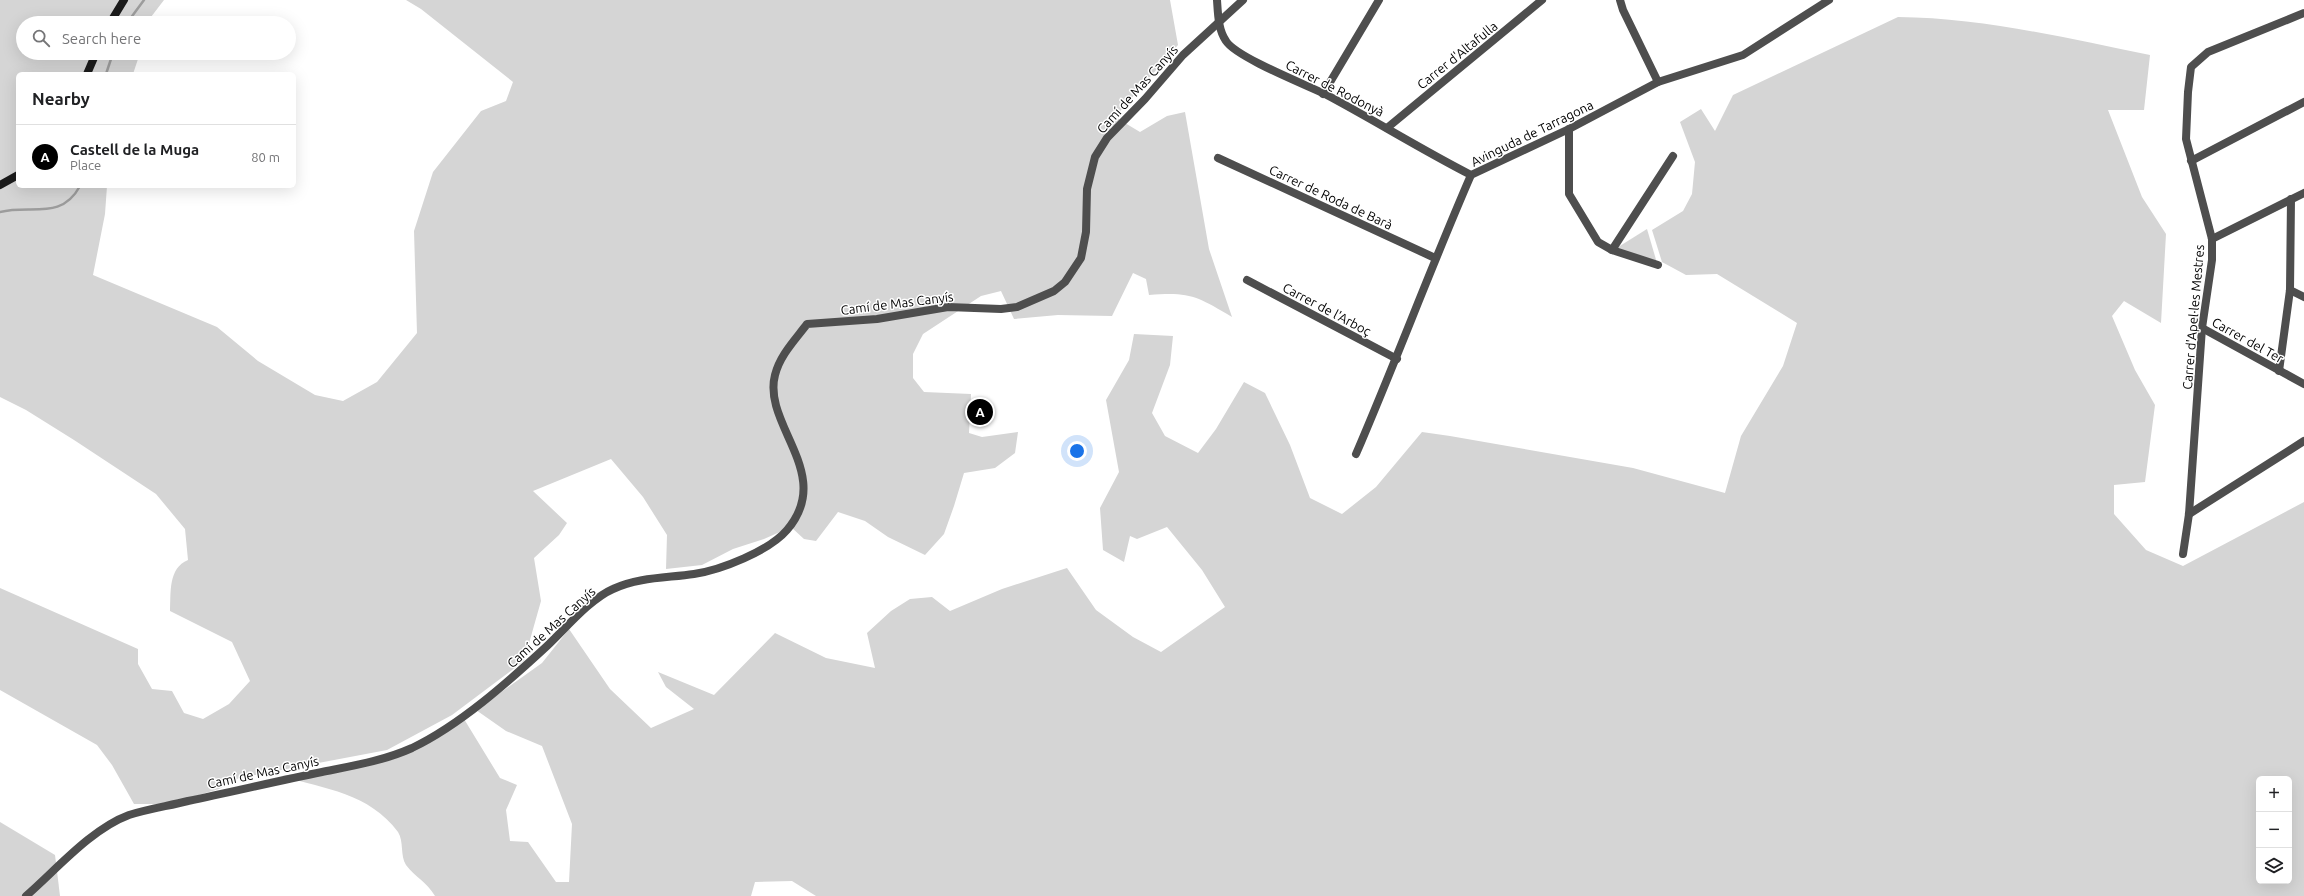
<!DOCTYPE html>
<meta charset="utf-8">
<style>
:root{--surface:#fff;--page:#f2f2f2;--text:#202124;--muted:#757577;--line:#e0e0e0;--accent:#000}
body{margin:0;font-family:Ubuntu,sans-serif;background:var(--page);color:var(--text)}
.controls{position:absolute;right:12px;bottom:12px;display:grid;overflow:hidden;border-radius:6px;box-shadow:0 4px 16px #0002}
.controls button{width:36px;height:36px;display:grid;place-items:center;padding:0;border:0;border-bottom:1px solid var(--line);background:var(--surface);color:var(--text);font:20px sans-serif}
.you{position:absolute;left:1077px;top:451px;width:14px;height:14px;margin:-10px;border:3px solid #fff;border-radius:50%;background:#1a73e8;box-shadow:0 0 0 6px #1a73e833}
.badge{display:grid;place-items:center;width:26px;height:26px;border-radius:50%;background:var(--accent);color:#fff;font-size:13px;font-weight:700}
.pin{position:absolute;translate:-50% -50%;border:2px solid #fff;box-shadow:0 1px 4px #0006}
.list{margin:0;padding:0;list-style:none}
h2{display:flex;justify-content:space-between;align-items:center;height:52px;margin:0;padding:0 16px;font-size:17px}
h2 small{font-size:13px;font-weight:400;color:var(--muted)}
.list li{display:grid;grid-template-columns:26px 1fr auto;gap:12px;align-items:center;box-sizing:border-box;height:64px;padding:0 16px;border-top:1px solid var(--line)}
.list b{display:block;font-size:15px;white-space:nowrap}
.list p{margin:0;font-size:13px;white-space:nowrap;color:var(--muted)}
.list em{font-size:13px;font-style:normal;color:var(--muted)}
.icon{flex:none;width:22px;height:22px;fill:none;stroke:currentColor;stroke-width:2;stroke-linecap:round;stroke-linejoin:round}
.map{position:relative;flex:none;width:2304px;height:896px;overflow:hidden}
.search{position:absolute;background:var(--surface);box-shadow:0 4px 16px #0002;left:16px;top:16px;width:280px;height:44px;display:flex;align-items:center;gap:10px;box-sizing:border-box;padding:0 14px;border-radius:22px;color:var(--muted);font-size:15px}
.panel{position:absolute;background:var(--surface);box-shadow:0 4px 16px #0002;left:16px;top:72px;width:280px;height:116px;border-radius:6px}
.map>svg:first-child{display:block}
.green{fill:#d5d5d5;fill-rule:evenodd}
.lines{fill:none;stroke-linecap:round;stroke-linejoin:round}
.stream{stroke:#9c9c9c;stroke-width:2.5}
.minor{stroke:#4e4e4e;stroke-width:8}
.secondary{stroke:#1b1b1b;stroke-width:8}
.labels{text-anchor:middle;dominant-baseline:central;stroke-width:3;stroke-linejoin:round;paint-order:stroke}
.street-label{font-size:13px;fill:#000;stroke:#fff}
</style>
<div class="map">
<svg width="2304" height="896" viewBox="0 0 2304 896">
<rect width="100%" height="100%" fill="#fff"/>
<!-- green -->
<g class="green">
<path d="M0,0H164L151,17L149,23H23V53H140L133,74H18V186H107L105,214L93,275L217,327L258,361L315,395L343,401L377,382L417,333L414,231L433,172L481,111L506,101L513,82L421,9L406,0H1170L1178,45L1115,117L1140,132L1167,116L1185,112L1209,249L1232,317C1196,296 1191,292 1149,295L1146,279L1133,273L1112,316L1058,315L1014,319L1001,291L981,296L923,334L913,354V378L924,392L971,394L969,433L982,437L1018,432L1015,453L995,468L964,473L954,506L944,534L925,555L888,537L865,521L838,512L816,541L804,539L791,527L764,539L733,549L702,565L666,569L667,535L643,497L611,459L533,491L567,523L559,535L534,558L541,601L524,661L452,715L387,750L239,778L219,789L168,804H134L112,765L97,745L0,690V588L138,649V664L152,689L172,691L184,713L203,719L229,704L250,681L232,642L170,611C171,593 168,568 188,560L185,529L156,494L74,440L26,410L0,397Z"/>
<path d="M1898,17C1983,18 2067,38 2150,55L2144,110H2108L2142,197L2166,234L2161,323L2124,301L2112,316L2135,370L2155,405L2145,482L2114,485V514L2146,550L2183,566L2304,502V896H816L792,881L755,882L751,896H435C427,882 415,877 406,865C400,856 404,841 398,832C369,793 325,789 282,776L392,757L464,719L500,778L517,785L506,810L510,841L528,842L556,882H569L572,824L542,746L506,731L476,710L542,663L569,629L610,689L651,728L694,709L666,687L658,672L714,695L775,633L826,658L875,668L867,633L891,611L910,599L932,597L950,611L1002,589L1067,568L1096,610L1133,637L1161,652L1225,607L1202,570L1167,527L1137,539L1130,536L1124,562L1103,550L1100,508L1119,472L1106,400L1129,360L1134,334L1173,336L1170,365L1152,413L1165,436L1198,453L1216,429L1244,382L1265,393L1290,445L1310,498L1342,514L1376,487L1422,432L1450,436L1633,468L1725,493L1741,436L1783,366L1797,323L1717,274L1686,275L1662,262L1652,230L1683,211L1692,194L1695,162L1680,122L1701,109L1715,131L1733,95ZM2259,779H2289V881H2259Z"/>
<polygon points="1647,229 1657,263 1615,249"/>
<polygon points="0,822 55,855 60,896 0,896"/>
</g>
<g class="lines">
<!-- stream -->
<g class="stream">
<polyline points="127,23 144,0"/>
<polyline points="106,74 113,53"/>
<path d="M0,212C31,204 61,221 80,186"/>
</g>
<!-- minor -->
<g class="minor">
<path d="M1217,0C1218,14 1218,29 1226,41C1236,57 1304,84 1325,94C1374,120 1422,150 1471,175"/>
<polyline points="1620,0 1623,10 1658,82"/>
<polyline points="1323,94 1379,0"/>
<polyline points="1387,128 1542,0"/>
<polyline points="1569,129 1569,194 1598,242 1612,250 1673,156"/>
<polyline points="1218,158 1435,258"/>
<polyline points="2191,161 2304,102"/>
<polyline points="2212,239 2304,193"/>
<polyline points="1612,250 1658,265"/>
<polyline points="1247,280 1397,359"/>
<polyline points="2290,290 2304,297"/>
<polyline points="2202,328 2304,384"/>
<polyline points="2279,371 2290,290 2291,199"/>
<path d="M1356,454C1396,361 1431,267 1471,175L1569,129L1658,82L1743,55L1829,0"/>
<polyline points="2189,514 2304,441"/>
<polyline points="2183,554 2189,514 2202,328 2212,260 2212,239 2186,139 2188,92 2191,67 2208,52 2304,13"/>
<path d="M26,896C56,870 91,829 129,815C148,809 168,806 188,801C232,792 277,781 322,772C352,766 383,761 412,748C460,725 508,682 547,646C566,628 590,599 613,589C639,577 667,578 694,574C721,570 769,551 787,530C835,474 762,425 775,375C780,355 795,340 807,324L877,319L948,307L1001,309L1017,307L1054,291L1065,282L1081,258L1086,232L1087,189L1095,157L1107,138L1145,99L1183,55L1243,0"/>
</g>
<!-- secondary -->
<g class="secondary">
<polyline points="110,23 124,0"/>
<polyline points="87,74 96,53"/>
<polyline points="0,185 18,175"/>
</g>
</g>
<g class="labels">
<!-- street labels -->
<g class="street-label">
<text transform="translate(1457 55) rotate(-39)">Carrer d'Altafulla</text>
<text transform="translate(1335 88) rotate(27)">Carrer de Rodonyà</text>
<text transform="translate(1137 89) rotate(-48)">Camí de Mas Canyís</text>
<text transform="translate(1532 133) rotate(-26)">Avinguda de Tarragona</text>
<text transform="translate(1331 197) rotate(25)">Carrer de Roda de Barà</text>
<text transform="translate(897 303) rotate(-7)">Camí de Mas Canyís</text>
<text transform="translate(1327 309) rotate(28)">Carrer de l'Arboç</text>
<text transform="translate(2193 317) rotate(-85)">Carrer d'Apel·les Mestres</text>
<text transform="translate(2248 340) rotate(29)">Carrer del Ter</text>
<text transform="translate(551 627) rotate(-42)">Camí de Mas Canyís</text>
<text transform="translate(263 772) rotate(-12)">Camí de Mas Canyís</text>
</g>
</g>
</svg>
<div class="controls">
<button>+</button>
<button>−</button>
<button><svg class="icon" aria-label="layers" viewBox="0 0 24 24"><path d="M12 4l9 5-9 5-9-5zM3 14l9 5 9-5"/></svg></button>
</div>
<div class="you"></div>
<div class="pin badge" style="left:980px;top:412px">A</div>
<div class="search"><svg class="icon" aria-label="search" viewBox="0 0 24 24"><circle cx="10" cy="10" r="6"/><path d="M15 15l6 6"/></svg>Search here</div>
<section class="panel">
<h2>Nearby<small></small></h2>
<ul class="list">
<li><span class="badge">A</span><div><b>Castell de la Muga</b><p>Place</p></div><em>80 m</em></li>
</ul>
</section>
</div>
